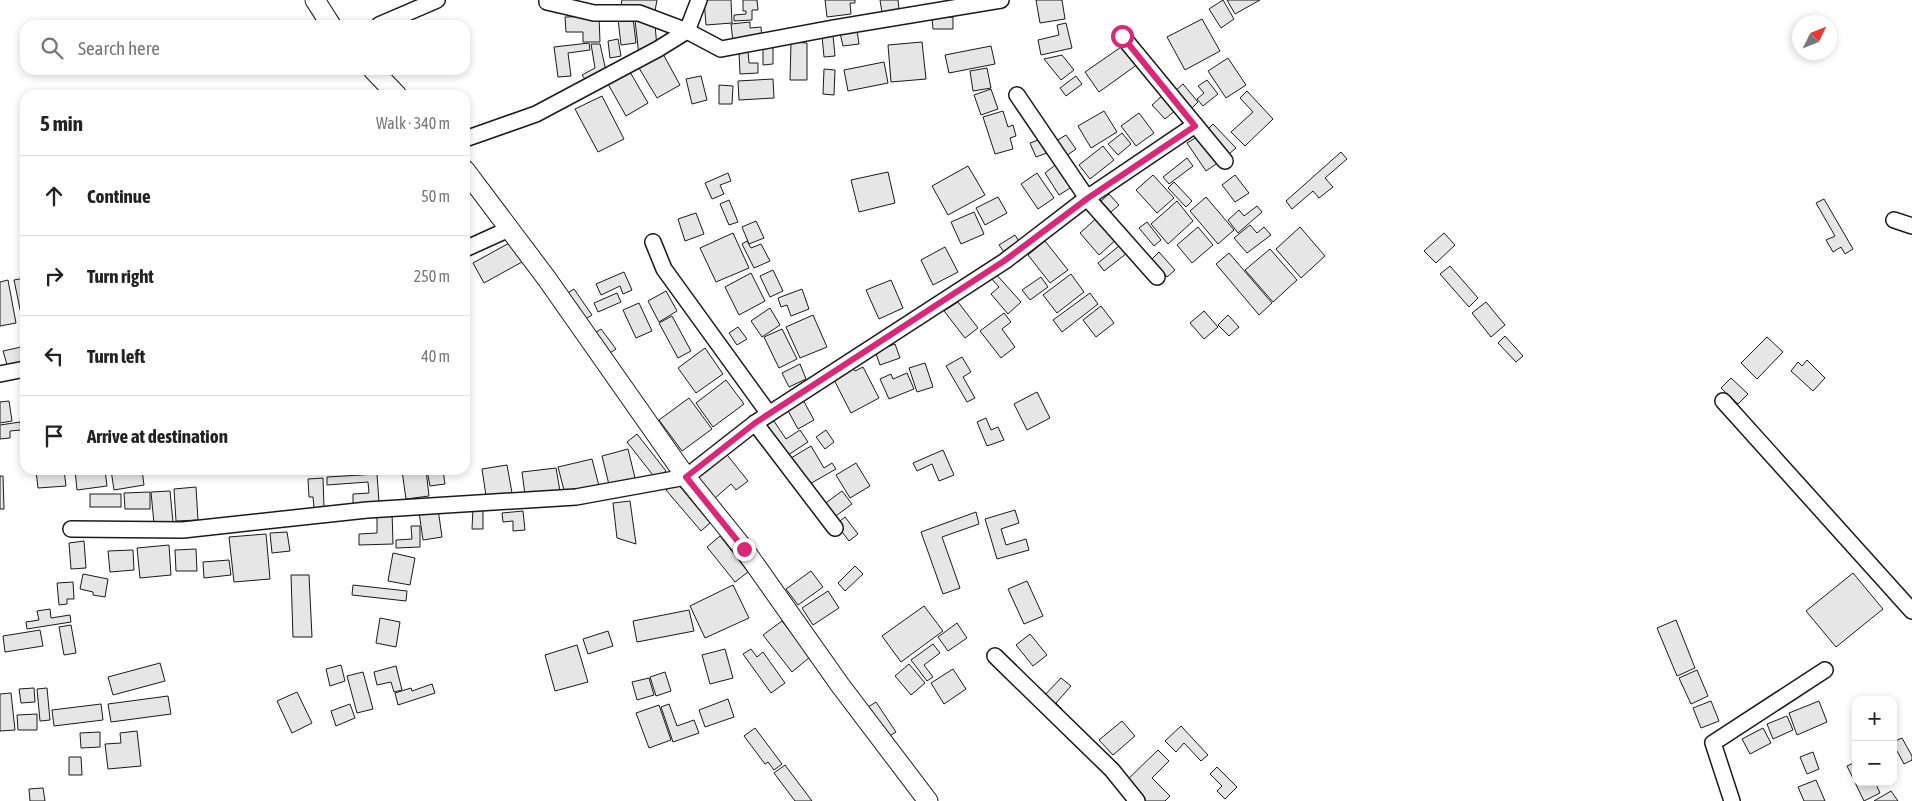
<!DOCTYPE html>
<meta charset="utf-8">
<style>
:root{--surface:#fff;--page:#f2f2f2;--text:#222;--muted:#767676;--line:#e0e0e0}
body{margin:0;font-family:"Asap Condensed",sans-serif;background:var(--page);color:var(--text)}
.controls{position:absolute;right:15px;bottom:15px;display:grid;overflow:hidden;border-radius:10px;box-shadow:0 2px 8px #0003}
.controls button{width:45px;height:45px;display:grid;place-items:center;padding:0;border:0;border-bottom:1px solid var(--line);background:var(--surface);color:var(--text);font:25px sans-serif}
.compass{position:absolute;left:1792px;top:15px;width:45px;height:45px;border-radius:50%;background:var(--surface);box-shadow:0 2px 8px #0003;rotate:47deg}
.stop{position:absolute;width:15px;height:15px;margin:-11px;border:4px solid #db2777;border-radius:50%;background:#fff}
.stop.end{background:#db2777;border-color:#fff;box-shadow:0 1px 5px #0008}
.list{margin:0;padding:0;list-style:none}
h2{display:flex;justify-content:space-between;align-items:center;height:65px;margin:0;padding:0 20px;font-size:21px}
h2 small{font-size:16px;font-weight:400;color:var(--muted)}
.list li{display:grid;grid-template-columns:32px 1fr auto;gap:15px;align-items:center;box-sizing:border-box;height:80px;padding:0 20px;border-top:1px solid var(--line)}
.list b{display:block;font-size:19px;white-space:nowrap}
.list em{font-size:16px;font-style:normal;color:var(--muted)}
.icon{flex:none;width:28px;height:28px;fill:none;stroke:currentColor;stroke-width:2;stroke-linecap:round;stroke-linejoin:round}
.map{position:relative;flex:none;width:1912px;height:801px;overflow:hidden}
.search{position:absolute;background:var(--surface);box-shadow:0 2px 8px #0003;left:20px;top:20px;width:450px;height:55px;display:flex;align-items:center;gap:12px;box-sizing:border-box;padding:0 18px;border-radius:15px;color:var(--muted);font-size:19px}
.panel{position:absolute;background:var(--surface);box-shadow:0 2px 8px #0003;left:20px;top:90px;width:450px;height:385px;border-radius:15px}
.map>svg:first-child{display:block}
.building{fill:#e6e6e6;stroke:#1a1a1a}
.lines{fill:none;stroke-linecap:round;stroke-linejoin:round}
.minor-casing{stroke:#1a1a1a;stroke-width:18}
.tertiary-casing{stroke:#1a1a1a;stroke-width:21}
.minor{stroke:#fff;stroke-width:15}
.tertiary{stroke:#fff;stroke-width:19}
.route{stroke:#db2777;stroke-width:6}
</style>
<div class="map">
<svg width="1912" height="801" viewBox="0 0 1912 801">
<rect width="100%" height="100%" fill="#fff"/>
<!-- building -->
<g class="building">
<polygon points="622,0 657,0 655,11 621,5"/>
<polygon points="704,0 731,0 732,23 706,25"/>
<polygon points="743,0 757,0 758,10 752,10 752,20 734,21 734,15 746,14 746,11 743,11"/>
<polygon points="825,0 855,0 855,3 850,3 851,14 827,17"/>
<polygon points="880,0 898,0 899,9 882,13"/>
<polygon points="1036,0 1062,0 1065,19 1040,23"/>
<polygon points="1223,0 1234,19 1221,28 1209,9"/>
<polygon points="1227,0 1260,0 1235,14"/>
<polygon points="599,16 600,42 583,42 583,32 566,32 565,17"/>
<polygon points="953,17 953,29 933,29 932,18"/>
<polygon points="633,18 636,43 621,45 618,19"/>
<polygon points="1202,19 1220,51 1185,70 1167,37"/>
<polygon points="635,20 655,24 657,48 639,56"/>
<polygon points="750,22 750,28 761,27 762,39 733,42 731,24"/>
<polygon points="1066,23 1072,48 1041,55 1038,40 1059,35 1057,25"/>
<polygon points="857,30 859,44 843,46 840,33"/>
<polygon points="833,35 835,56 824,57 822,36"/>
<polygon points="618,39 621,56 610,58 608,41"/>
<polygon points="791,42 807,43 807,80 790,80"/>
<polygon points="922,42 926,79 891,82 888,45"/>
<polygon points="589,43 590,50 568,53 571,76 558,77 554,47"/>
<polygon points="591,44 600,44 606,71 587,82 582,75 595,68"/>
<polygon points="763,44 773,44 773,64 763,65"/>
<polygon points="1124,45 1138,64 1099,92 1085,72"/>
<polygon points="991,46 995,64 949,73 945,55"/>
<polygon points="748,51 749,63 758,63 758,73 740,74 739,52"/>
<polygon points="663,54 680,85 657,98 639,68"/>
<polygon points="1062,55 1074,70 1061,80 1044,59"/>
<polygon points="1228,58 1246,85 1226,98 1208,71"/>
<polygon points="884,62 888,83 848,91 844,70"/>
<polygon points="987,68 991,88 973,91 970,71"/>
<polygon points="824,69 835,70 834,95 823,94"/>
<polygon points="630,72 648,103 626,116 608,84"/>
<polygon points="701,76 707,100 692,104 686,79"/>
<polygon points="1076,76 1082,84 1066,96 1060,88"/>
<polygon points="773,79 774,98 739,100 738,81"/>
<polygon points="1207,80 1218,94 1203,106 1197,99 1204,93 1198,86"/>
<polygon points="1183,84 1198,102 1190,110 1174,92"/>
<polygon points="719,85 733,86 732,104 719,104"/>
<polygon points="991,89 998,109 981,115 974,95"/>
<polygon points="1247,91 1273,119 1245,146 1231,132 1253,112 1240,98"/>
<polygon points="1163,95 1176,110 1165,119 1152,105"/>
<polygon points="602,96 624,139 598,152 575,109"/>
<polygon points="1003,111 1008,127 1013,125 1016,136 1010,138 1013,149 995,154 983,117"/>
<polygon points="1104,111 1117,132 1091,148 1078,126"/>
<polygon points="1139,113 1154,133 1136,146 1121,126"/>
<polygon points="1213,124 1236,148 1229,154 1207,130"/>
<polygon points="1122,133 1131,144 1118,155 1108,144"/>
<polygon points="1066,135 1076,149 1066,156 1056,141"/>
<polygon points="1200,135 1219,162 1206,171 1187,143"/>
<polygon points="1041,139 1047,153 1036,157 1030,143"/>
<polygon points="1103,146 1114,160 1090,179 1079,165"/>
<polygon points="1341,152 1347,159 1325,178 1333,187 1319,198 1313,191 1292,209 1286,201"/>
<polygon points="1187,158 1193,166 1169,184 1163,177"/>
<polygon points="1059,162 1075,185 1059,195 1045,173"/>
<polygon points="968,166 985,195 948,215 932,186"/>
<polygon points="888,172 895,203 859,212 851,180"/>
<polygon points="728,173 731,181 720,185 724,194 712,199 705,183"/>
<polygon points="1037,173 1054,198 1038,209 1021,184"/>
<polygon points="1153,175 1174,198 1157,213 1136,190"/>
<polygon points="1235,175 1249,193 1235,202 1222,185"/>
<polygon points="1174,182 1192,201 1186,207 1168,188"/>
<polygon points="1109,194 1119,205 1111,212 1101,201"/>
<polygon points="998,197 1007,213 985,225 976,208"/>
<polygon points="1206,197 1234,230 1218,244 1190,211"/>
<polygon points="1824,199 1853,249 1845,254 1841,247 1833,252 1826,240 1835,236 1816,203"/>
<polygon points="729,200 738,222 729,225 720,204"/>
<polygon points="1177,201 1193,221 1168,244 1151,224"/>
<polygon points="1257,206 1262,212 1238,233 1228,220 1239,210 1244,216"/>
<polygon points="974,212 984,234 961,244 951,222"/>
<polygon points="696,213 704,234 685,241 678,219"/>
<polygon points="1100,215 1119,237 1099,255 1080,233"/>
<polygon points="756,221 764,238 749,244 742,227"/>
<polygon points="1147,222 1161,240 1154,246 1139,228"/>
<polygon points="1250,225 1257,233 1264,227 1271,235 1247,253 1234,238"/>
<polygon points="1198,227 1213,245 1192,263 1177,245"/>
<polygon points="1300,227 1325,256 1301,278 1276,249"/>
<polygon points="733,233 749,268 716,282 700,248"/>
<polygon points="1444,233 1455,245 1436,263 1424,251"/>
<polygon points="1015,235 1022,246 1006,255 999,245"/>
<polygon points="747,241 751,248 761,244 770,261 754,268 742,244"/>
<polygon points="1045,241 1068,270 1050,283 1028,255"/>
<polygon points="511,242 522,262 484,283 473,263"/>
<polygon points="1124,242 1131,250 1104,271 1098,263"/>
<polygon points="945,247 958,272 933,285 921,260"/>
<polygon points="1270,249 1297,280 1273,302 1245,270"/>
<polygon points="1159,252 1175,270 1167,277 1152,259"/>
<polygon points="1229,253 1272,303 1259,315 1216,264"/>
<polygon points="1450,266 1478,298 1469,307 1440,274"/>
<polygon points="773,270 783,291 770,297 760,276"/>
<polygon points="624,272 632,290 623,294 620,286 601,295 596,284"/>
<polygon points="751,273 765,301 739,315 725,287"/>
<polygon points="995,273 1021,302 1008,314 991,294 999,287 990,277"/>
<polygon points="1071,274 1084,292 1057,313 1043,295"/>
<polygon points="1041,277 1048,287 1030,300 1022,290"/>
<polygon points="25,278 25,313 21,314 14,280"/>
<polygon points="8,280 16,323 0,326 0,282"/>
<polygon points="891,280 903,308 879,319 866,290"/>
<polygon points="574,289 592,315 584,320 566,294"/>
<polygon points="802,289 809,309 791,316 787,305 781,307 778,298"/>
<polygon points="666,291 677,311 659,322 648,301"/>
<polygon points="617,293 621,302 598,312 594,303"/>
<polygon points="1090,293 1098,304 1062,332 1053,320"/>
<polygon points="958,302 978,328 965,338 944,311"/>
<polygon points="1486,302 1505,325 1491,337 1472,313"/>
<polygon points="639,303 652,331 636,338 623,310"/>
<polygon points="1101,306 1114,323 1096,337 1083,320"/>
<polygon points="770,308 780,325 762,337 751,321"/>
<polygon points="1204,311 1218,327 1204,339 1190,323"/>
<polygon points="1004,313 1011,322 1002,329 1015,347 1001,358 980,331"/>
<polygon points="813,315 827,347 800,358 786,327"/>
<polygon points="1228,315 1239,327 1229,336 1218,325"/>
<polygon points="672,316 691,351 678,358 659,323"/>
<polygon points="738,327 747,339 737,345 729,333"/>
<polygon points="601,329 616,349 607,355 592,335"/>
<polygon points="782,329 797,359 779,368 764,337"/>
<polygon points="1505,336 1523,356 1516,362 1498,343"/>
<polygon points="1767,337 1783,352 1757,379 1741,363"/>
<polygon points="895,344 900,358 880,365 875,351"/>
<polygon points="21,347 25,363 8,368 3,351"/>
<polygon points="705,348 723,374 696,393 678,368"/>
<polygon points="962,357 971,372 963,377 975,398 967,402 946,366"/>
<polygon points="1807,360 1825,378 1813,391 1791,371 1798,362 1802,366"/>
<polygon points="925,363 933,387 917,392 909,368"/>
<polygon points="800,364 806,379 789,387 782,373"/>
<polygon points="851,366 855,371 863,367 879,398 851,413 832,376"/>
<polygon points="907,373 914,389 889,399 880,379 891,374 893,379"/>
<polygon points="1731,378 1748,394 1738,404 1721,388"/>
<polygon points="726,380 744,404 713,427 696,403"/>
<polygon points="1037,392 1050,418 1027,430 1014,404"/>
<polygon points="689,398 712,429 682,451 659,420"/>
<polygon points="802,398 814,420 798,429 786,407"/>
<polygon points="9,401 12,421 0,423 0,402"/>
<polygon points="986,418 991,430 998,427 1004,440 987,446 977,422"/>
<polygon points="774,421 786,439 800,430 808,442 788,455 767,425"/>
<polygon points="20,422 21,430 10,431 10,438 0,439 0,425"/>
<polygon points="826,430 834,442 825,449 816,437"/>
<polygon points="637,434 666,471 656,479 627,442"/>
<polygon points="811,446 824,468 832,463 836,469 808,485 791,458"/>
<polygon points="628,449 636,482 610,489 602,456"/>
<polygon points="943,450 954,475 939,481 932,464 917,471 913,463"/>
<polygon points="724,451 748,481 736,490 731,484 714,499 694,476"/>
<polygon points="592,459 599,486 565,494 558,467"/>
<polygon points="856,463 870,486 850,498 836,475"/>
<polygon points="507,465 512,493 486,496 482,469"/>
<polygon points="556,468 560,491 525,495 522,472"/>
<polygon points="44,470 64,470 66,486 38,488 36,471"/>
<polygon points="75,470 105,470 107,486 77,490"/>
<polygon points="111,470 142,470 144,485 114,490"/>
<polygon points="426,470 429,496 406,499 402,471"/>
<polygon points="427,470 443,470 445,484 430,486"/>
<polygon points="377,474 379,502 353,504 353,494 369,493 368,482 327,485 327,477"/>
<polygon points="0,476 3,476 4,509 0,509"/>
<polygon points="323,478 324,507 314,508 313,497 309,497 308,479"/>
<polygon points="676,482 710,523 701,531 666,490"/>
<polygon points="196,487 198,520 176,521 174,489"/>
<polygon points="170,491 173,522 154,524 151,492"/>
<polygon points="842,491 852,504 833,518 823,505"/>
<polygon points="150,492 150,509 125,509 124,493"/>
<rect x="90" y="494" width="31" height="13"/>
<polygon points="630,501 636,544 617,538 613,503"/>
<polygon points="473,508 483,509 483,529 472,529"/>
<polygon points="438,509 442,537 423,540 419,512"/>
<polygon points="1015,510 1019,523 1001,529 1006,545 1026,539 1029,550 997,559 985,519"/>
<polygon points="392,511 393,544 359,545 359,534 377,533 377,512"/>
<polygon points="523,511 525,530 513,531 513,521 503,522 502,513"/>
<polygon points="976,512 979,524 942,537 960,588 943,594 921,532"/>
<polygon points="845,517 858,534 849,541 836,524"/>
<polygon points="411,526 420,526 420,547 396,548 396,540 412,539"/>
<polygon points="287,532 290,551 272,553 270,533"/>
<polygon points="266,534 270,579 234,582 229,537"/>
<polygon points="720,536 748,572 735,582 707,547"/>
<polygon points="84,541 86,568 71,569 69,543"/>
<polygon points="169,545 171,575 140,578 137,548"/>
<polygon points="196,549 197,571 176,571 175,550"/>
<polygon points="133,550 134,570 110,572 108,551"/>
<polygon points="393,553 415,558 410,585 388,581"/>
<polygon points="229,560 231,575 204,578 203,562"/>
<polygon points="855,566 863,574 845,591 838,583"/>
<polygon points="811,571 823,587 798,605 786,589"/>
<polygon points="1853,573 1883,609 1836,647 1806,611"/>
<polygon points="83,574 108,579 105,597 93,595 93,592 80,589"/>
<polygon points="291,575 309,575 312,637 293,637"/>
<polygon points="1027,581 1043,616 1024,624 1008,589"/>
<polygon points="73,582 74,599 67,599 67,604 59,605 57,583"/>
<polygon points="353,585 407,591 406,601 352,595"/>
<polygon points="733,585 749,618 705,638 690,606"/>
<polygon points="828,591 839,608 813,625 802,608"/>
<polygon points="924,606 943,631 901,662 882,636"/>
<polygon points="50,609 51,618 70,615 71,622 27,629 26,622 39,620 37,611"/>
<polygon points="689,610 694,631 637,642 633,621"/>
<polygon points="380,618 400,622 396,647 376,643"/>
<polygon points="1676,620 1695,668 1677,676 1657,628"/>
<polygon points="782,621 810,657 792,672 763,635"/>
<polygon points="957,623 967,638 948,651 938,637"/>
<polygon points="71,625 76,653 64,655 59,627"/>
<polygon points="40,630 43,646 5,652 3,636"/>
<polygon points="608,631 613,646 588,654 583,639"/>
<polygon points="1030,634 1047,655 1033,666 1016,645"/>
<polygon points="933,644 940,653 924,665 933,677 927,681 911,660"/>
<polygon points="577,645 588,682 555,691 545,655"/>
<polygon points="725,649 733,678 710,684 702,655"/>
<polygon points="751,649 757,657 763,652 785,683 771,693 743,654"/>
<polygon points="160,663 165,681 113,695 108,677"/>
<polygon points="909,664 925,683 911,695 895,676"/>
<polygon points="341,665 345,681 330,686 326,669"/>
<polygon points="396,666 402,690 394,692 391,682 377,685 374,672"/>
<polygon points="953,669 966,689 944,704 931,683"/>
<polygon points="1697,670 1708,696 1691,704 1679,678"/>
<polygon points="363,672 373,709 357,713 347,676"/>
<polygon points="665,672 671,691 656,696 650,677"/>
<polygon points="649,678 654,695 637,700 632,682"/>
<polygon points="1061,678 1071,686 1056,703 1062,709 1057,714 1041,699"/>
<polygon points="432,684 435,693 398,705 395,693 411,688 412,691"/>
<polygon points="34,688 35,702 21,703 19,689"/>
<polygon points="47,688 50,720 40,721 37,689"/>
<polygon points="297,692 312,723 292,733 277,701"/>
<polygon points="11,693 15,730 0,731 0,694"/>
<polygon points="168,696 171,714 111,722 108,704"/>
<polygon points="728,699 734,717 705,727 699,710"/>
<polygon points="1711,701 1719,721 1701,728 1693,708"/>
<polygon points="1819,701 1827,722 1797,735 1789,713"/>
<polygon points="876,702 896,732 885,739 865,709"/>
<polygon points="101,704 103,720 54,726 52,710"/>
<polygon points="350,704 355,718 336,726 331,711"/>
<polygon points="669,704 677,726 694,720 699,733 673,742 661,707"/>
<polygon points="659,705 671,740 649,748 636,713"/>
<polygon points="37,714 37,730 18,730 17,715"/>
<polygon points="1787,716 1793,730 1773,739 1767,724"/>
<polygon points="1122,721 1135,736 1113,755 1099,740"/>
<polygon points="1181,726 1208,755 1201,761 1184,743 1176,752 1165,741"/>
<polygon points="755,728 782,764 774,770 768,762 765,764 744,736"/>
<polygon points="1763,728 1771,743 1750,754 1742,739"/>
<polygon points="137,731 141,766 108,769 105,744 121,743 120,733"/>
<polygon points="100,732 100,747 81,748 80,733"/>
<polygon points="1902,738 1912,756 1912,760 1904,764 1897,751 1893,754 1893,742"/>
<polygon points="1158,750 1169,761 1152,778 1170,796 1165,801 1144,801 1125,782"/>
<polygon points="1813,752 1819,769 1807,774 1800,757"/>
<polygon points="69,757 81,757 82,775 69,775"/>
<polygon points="1856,762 1856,782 1875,782 1880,793 1864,801 1847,766"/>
<polygon points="785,765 812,801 795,801 774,773"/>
<polygon points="1217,767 1237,787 1225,799 1217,791 1222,786 1210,774"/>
<polygon points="1816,780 1825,801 1804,801 1798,787"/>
<polygon points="43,788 45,801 30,801 29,789"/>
<polygon points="1891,791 1898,801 1874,801"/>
</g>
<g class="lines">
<defs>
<g id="minor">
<polyline points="547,0 547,2 594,13 639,13 687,31 721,49 833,28 1001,0"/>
<polyline points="379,25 437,0"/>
<polyline points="1122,36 1225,161"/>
<polyline points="1017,95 1087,198 1157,277"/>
<polyline points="465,139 536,114 658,49 687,31 699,0"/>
<polyline points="1894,220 1912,226"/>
<polyline points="653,242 664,269 769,414"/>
<polyline points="465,249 509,229"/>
<polyline points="0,374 25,369"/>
<polyline points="1723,401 1912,611"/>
<polyline points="755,423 835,528"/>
<polyline points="71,529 183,530 367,510 576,497 686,477 755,423 1005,261 1087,198 1195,125"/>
<polyline points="995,656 1112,770 1137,801"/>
<polyline points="1732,801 1713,743 1825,670"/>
</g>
<g id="tertiary">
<polyline points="315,0 331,25"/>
<polyline points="373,70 397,95"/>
<polyline points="465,170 547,279 686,477 744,549 840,685 928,801"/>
</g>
</defs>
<!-- minor casing -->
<use href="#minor" class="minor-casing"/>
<!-- tertiary casing -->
<use href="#tertiary" class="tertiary-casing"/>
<!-- minor -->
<use href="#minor" class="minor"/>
<!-- tertiary -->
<use href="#tertiary" class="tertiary"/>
</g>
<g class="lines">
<!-- route -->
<polyline class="route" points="744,549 686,477 755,423 1004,261 1088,198 1195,126 1122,36"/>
</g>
</svg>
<div class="controls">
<button>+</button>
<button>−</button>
</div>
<svg class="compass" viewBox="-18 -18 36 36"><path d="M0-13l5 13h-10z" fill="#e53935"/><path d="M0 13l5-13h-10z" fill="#767676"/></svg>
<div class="stop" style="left:1122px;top:36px"></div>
<div class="stop end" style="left:744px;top:549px"></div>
<div class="search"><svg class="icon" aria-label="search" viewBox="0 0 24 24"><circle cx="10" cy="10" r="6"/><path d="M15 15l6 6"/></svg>Search here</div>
<section class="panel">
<h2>5 min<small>Walk · 340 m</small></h2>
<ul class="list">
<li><svg class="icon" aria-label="ahead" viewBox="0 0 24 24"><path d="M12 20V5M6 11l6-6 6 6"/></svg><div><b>Continue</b></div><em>50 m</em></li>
<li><svg class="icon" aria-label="right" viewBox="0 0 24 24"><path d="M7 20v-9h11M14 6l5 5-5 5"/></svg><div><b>Turn right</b></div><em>250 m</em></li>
<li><svg class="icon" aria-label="left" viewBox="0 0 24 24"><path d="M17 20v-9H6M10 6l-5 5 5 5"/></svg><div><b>Turn left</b></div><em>40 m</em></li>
<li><svg class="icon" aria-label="arrive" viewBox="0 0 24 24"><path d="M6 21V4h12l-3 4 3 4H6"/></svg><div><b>Arrive at destination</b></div></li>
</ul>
</section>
</div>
